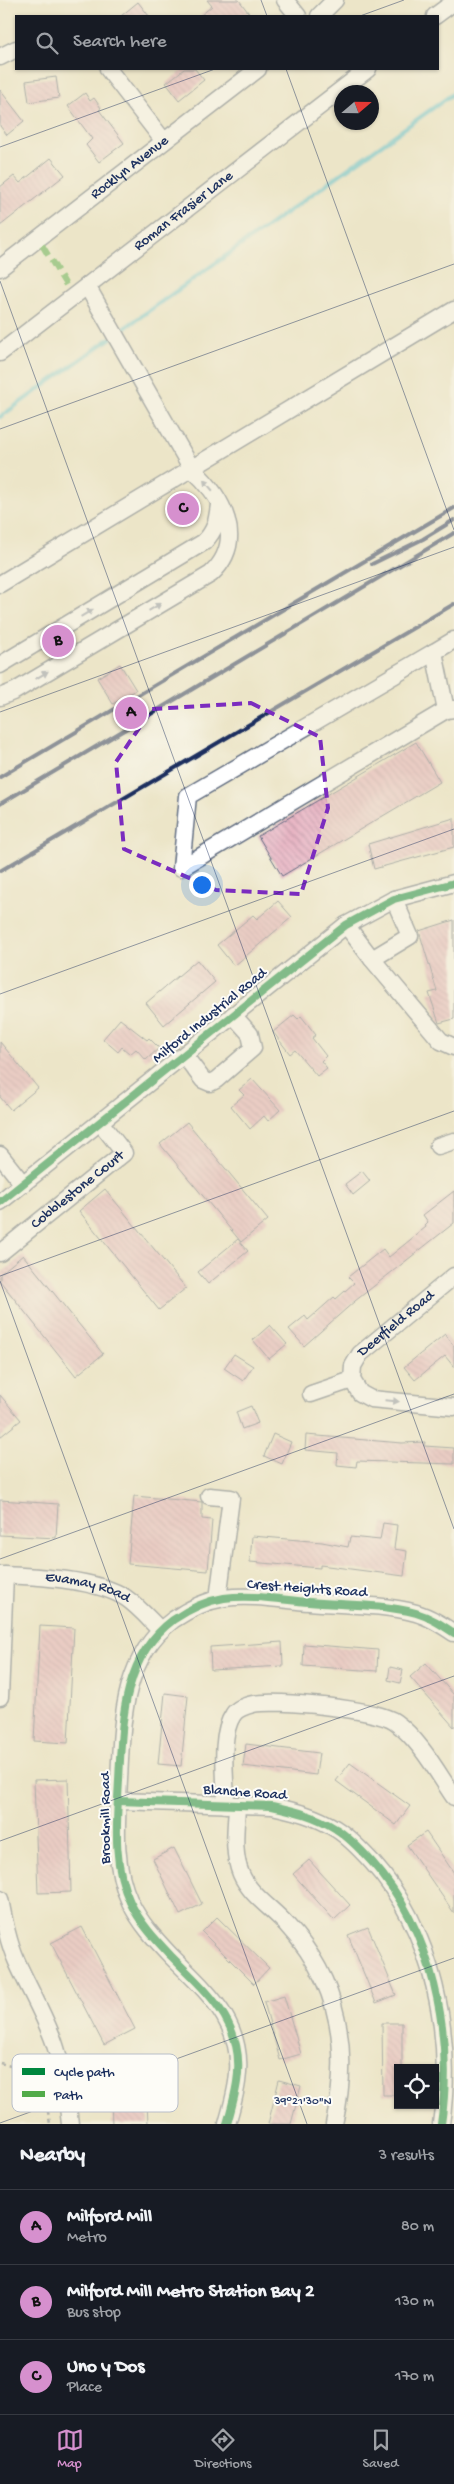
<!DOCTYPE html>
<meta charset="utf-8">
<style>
:root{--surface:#171b24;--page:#242831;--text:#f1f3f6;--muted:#9ea1a6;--line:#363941;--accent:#d690ce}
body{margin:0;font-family:"Gochi Hand",sans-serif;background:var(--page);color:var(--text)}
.controls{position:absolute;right:15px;bottom:15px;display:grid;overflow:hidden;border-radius:0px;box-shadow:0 1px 4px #0004}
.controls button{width:45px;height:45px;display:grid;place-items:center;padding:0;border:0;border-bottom:1px solid var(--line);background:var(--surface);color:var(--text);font:25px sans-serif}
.compass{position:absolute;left:334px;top:85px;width:45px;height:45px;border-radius:50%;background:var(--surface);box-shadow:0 1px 4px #0004;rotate:70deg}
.you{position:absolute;left:201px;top:884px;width:18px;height:18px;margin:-12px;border:4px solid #fff;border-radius:50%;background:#1a73e8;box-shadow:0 0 0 8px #1a73e833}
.badge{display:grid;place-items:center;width:32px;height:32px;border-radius:50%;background:var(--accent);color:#111;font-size:16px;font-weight:700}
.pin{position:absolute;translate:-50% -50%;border:2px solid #fff;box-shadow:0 1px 5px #0006}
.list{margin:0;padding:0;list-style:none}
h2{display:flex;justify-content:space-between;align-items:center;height:65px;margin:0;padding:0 20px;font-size:21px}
h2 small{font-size:16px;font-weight:400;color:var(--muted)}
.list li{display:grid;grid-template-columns:32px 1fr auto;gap:15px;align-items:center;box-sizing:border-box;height:75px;padding:0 20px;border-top:1px solid var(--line)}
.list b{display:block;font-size:19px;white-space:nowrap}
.list p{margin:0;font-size:16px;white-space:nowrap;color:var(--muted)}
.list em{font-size:16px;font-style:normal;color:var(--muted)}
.icon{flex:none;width:28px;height:28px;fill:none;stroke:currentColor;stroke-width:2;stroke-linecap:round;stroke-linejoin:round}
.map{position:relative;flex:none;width:454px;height:2124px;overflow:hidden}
.search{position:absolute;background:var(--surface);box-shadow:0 1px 4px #0004;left:15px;right:15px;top:15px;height:55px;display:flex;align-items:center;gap:12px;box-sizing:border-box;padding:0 18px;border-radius:0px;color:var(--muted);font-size:19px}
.sheet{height:290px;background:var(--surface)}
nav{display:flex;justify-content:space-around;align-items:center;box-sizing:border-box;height:70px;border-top:1px solid var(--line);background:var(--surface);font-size:14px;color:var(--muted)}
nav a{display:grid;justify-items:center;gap:2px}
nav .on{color:var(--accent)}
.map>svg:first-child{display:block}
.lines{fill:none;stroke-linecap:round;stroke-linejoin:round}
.stream{stroke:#55bfd2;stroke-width:4.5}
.building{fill:url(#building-back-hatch)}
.minor-casing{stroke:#646f83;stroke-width:19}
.path{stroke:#646f83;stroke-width:2.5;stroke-dasharray:4 4;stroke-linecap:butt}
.minor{stroke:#fff;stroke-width:16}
.rail{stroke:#1b2f5e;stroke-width:4}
.quiet{stroke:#52ab49;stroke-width:6;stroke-dasharray:12 6;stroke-linecap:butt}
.cycleway-casing{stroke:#fdfcf7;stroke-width:11}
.cycleway{stroke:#00873e;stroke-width:8}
.oneway{fill:#8d97ae}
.marked{fill:none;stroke:#7b2cbf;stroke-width:4;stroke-dasharray:10 6;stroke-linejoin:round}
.ticks{fill:none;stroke:#1b2f5e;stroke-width:1;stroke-opacity:0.45}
.labels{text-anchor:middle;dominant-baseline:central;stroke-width:4;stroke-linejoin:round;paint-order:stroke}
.street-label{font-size:15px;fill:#1b2f5e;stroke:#fdfcf7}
.key{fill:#fdfcf7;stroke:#b9bec9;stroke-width:1}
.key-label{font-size:14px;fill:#1b2f5e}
.ticks-label{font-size:12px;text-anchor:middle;fill:#1b2f5e;stroke:#fdfcf7;stroke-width:4;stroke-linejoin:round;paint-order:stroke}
</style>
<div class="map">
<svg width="454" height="2124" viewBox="0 0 454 2124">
<defs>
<pattern id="building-back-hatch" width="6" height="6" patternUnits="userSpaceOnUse" patternTransform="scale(1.25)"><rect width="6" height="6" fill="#e6adbe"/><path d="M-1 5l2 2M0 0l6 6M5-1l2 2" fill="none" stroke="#ba8d9e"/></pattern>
</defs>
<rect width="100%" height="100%" fill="#fdfcf7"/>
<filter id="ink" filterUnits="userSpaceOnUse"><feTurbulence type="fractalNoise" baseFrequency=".02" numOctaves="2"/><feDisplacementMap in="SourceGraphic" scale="10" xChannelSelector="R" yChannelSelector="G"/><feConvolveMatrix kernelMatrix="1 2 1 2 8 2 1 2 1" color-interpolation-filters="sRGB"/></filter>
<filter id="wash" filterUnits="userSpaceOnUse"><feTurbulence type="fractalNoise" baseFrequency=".0096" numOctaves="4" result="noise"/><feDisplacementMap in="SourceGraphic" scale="20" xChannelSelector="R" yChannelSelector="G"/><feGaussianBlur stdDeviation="1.12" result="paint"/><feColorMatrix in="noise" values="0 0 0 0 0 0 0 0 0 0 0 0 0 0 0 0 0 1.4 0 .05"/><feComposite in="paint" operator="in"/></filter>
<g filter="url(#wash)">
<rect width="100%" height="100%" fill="#ece5c8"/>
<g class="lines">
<!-- stream -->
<polyline class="stream" points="0,417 454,93"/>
</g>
<g id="blocks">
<!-- building -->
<g class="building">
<polygon points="207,0 239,0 251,16 200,16 212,6"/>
<polygon points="138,2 149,16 121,16"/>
<polygon points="184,69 195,69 204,80 179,100 166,83"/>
<polygon points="56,77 59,98 29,102 26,81"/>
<polygon points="0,90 24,121 7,135 0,126"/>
<polygon points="85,93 90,101 94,98 101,108 99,110 124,143 99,162 86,145 92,139 68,106"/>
<polygon points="51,158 65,175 0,226 0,187 14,176 20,183"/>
<polygon points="120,664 136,690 113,704 97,678"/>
<polygon points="416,742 440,782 282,876 258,836"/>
<polygon points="454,818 454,847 374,869 368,844"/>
<polygon points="278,901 292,917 234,966 217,945 253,915 257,919"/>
<polygon points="454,920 454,1019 439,1023 429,993 437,991 419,931"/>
<polygon points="197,960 215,982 164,1025 146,1003"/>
<polygon points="294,1015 298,1019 301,1016 316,1035 312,1038 326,1056 321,1061 327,1068 317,1076 295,1050 290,1054 273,1032"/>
<polygon points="120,1019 147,1040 149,1038 159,1048 146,1060 136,1049 130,1054 122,1047 118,1052 103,1039"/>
<polygon points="0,1042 38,1088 11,1110 0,1097"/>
<polygon points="252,1079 280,1110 268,1121 264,1116 250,1129 231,1106 244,1095 239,1090"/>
<polygon points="187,1122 268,1220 241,1242 160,1144"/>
<polygon points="362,1171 370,1181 353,1195 345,1184"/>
<polygon points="105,1189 186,1288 159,1310 79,1211"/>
<polygon points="454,1191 454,1223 355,1301 304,1346 289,1329 305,1316 308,1320 334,1297 336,1299 354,1283 348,1277 383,1249 389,1257 426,1227 425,1225 428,1222 423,1215"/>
<polygon points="238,1239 248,1251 208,1284 198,1272"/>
<polygon points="23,1255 103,1354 76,1376 0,1281 0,1274"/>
<polygon points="270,1325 287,1344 269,1359 253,1340"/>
<polygon points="445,1334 454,1346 454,1367 445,1356 415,1380 404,1367"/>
<polygon points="234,1354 253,1366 243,1381 224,1368"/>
<polygon points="0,1395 21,1420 0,1437"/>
<polygon points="251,1406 258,1423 242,1429 236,1412"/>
<polygon points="273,1434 291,1442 282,1464 264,1456"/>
<polygon points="306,1435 402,1443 425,1442 424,1446 454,1448 454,1464 357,1461 356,1467 337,1465 338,1453 305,1450"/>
<polygon points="134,1496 202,1502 202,1519 212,1520 208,1571 128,1564"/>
<polygon points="0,1500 58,1504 56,1538 0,1535"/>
<polygon points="383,1523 397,1525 394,1549 407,1551 404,1576 320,1565 320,1568 250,1562 252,1536 322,1542 348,1547 350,1537 380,1540"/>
<polygon points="40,1626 74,1628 68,1743 34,1741"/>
<polygon points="282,1642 283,1666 211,1670 210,1647"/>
<polygon points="304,1644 378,1650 377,1671 303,1666"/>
<polygon points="426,1663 454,1695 454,1727 410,1677"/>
<polygon points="390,1667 403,1670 400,1683 388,1680"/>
<polygon points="165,1693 188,1696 181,1766 158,1764"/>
<polygon points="246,1744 319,1753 316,1775 243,1766"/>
<polygon points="350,1763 410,1806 396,1825 336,1781"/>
<polygon points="68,1779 71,1892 38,1893 34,1780"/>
<polygon points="426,1832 454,1873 454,1913 407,1845"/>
<polygon points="174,1848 202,1904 180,1915 153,1859"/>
<polygon points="309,1860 350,1905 334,1920 293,1874"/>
<polygon points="217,1917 269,1968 254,1984 202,1932"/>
<polygon points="82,1927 135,2029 104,2045 51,1943"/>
<polygon points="368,1927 396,1995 376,2003 348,1935"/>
<polygon points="284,1996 301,2054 280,2060 264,2002"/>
<polygon points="382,2023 402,2023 402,2068 398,2068 398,2095 383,2095"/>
<polygon points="146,2074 148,2124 112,2124 110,2076"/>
<polygon points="279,2080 301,2086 291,2124 268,2124"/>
</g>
</g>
</g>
<g filter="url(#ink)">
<use href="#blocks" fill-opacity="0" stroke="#646f83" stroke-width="1"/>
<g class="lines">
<defs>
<g id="minor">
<polyline points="285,0 298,16"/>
<polyline points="319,16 335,0"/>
<polyline points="435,16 454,2"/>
<polyline points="0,57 16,49"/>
<polyline points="108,69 163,140"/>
<path id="s1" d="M0,268L258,69"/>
<path id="s2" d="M0,353L368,69"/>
<polyline points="0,584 454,310"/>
<polyline points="434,652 188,796 181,868 446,710 454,709"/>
<path d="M0,665L204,542C216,530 217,520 219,505"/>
<path d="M0,697L15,691L211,574C247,540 223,497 192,469L87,286"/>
<polyline points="446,710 434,652 454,640"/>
<polyline points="346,925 372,959 410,936 394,899"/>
<polyline points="372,959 441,1041 454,1047"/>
<polyline points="184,1055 203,1080 210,1083 216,1080 253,1048 250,1034 233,1015"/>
<polyline points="438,1146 454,1141"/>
<polyline points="0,1155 23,1184"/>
<polyline points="0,1202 346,925 394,899 454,883"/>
<path id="s3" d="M0,1253L124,1153L100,1122"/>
<path id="s4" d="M352,1380L353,1366L360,1354L454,1276"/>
<polyline points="352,1380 360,1393 371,1399 454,1407"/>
<polyline points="311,1394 352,1380"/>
<polyline points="209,1496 231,1498 218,1599"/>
<path id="s5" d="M0,1575C35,1576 97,1579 126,1598C139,1607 149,1619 160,1630"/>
<polyline points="0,1697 5,1575"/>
<path d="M118,1801L272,1806C295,1811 316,1816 336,1829C349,1837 361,1850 372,1862C433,1930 454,2035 441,2124"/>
<path d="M226,1805C226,1780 219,1735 233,1715C237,1708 245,1706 253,1704C275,1699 377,1709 395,1722C420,1740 437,1772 454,1797"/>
<path d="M237,1806C236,1829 232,1852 241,1874C250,1895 272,1908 287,1925C339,1981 351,2050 334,2124"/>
<path d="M0,1899C4,1920 8,1942 17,1962C29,1989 44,2014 54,2042C63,2068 67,2096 70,2124"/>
<path d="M227,2124C231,2110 235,2096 237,2082C246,2024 208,1993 171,1956C155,1939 140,1923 130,1902C112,1864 117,1820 119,1780C122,1722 122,1658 173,1620C189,1609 205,1601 224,1598C252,1594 282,1600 309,1602C344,1605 382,1604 416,1613C430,1617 442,1625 454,1633"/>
</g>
</defs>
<!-- minor casing -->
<use href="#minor" class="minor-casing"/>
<!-- path -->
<polyline class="path" points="0,2063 42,2075 50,2124"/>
<!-- minor -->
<use href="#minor" class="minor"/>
<!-- rail -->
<g class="rail">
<polyline points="372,564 423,539 454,520"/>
<polyline points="0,777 454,508"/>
<polyline points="0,804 454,533"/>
<polyline points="0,871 454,604"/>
</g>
<!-- quiet -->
<polyline class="quiet" points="42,245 66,285"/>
<defs>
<g id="cycleway">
<polyline points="0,1202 346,925 394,899 454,883"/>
<path d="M118,1801L272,1806C295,1811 316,1816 336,1829C349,1837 361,1850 372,1862C433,1930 454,2035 441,2124"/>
<path d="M227,2124C231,2110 235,2096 237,2082C246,2024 208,1993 171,1956C155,1939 140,1923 130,1902C112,1864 117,1820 119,1780C122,1722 122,1658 173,1620C189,1609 205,1601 224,1598C252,1594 282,1600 309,1602C344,1605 382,1604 416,1613C430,1617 442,1625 454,1633"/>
</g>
</defs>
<!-- cycleway casing -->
<use href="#cycleway" class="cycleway-casing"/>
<!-- cycleway -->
<use href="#cycleway" class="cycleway"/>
</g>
<!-- one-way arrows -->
<defs><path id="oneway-solid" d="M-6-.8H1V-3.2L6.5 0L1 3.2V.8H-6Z" transform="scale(1.25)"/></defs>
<g class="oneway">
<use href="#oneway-solid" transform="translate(208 485) rotate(-130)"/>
<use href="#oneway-solid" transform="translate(155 607) rotate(-31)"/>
<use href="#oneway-solid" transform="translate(87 613) rotate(-31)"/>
<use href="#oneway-solid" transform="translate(42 675) rotate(-31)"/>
<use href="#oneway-solid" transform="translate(392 1401) rotate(5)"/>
</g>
</g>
<!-- marked area -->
<path d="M0 0H454V2124H0ZM251,703L320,737L328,808L301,894L216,890L124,849L116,762L152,709Z" fill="#ece5c8" fill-opacity=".55" fill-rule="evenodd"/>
<path class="marked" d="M251,703L320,737L328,808L301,894L216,890L124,849L116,762L152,709Z"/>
<!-- ticks -->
<path class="ticks" d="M261,0L267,16M360,16L404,0M286,69L454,530M0,147L215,69M0,281L454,1529M0,429L454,264M0,712L454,547M0,994L454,829M0,1276L454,1111M0,1281L307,2124M0,1559L454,1394M0,1841L454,1676M0,2123L454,1958"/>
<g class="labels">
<!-- street labels -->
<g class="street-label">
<text stroke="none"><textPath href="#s1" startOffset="164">Rocklyn Avenue</textPath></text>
<text stroke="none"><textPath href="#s2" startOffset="232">Roman Frasier Lane</textPath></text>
<text transform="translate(210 1016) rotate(-39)">Milford Industrial Road</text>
<text stroke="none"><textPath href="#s3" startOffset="100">Cobblestone Court</textPath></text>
<text stroke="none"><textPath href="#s4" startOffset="75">Deerfield Road</textPath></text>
<text transform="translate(307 1589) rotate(4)">Crest Heights Road</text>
<text stroke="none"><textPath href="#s5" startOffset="89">Evamay Road</textPath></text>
<text transform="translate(245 1793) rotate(4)">Blanche Road</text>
<text transform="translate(106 1818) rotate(-90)">Brookmill Road</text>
</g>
</g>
<!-- legend -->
<rect x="12" y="2054" width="166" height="58" rx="8" class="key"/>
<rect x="22" y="2068" width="23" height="7" fill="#00873e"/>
<rect x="22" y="2091" width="23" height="6" fill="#52ab49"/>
<g class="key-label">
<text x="54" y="2076">Cycle path</text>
<text x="54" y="2099">Path</text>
</g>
<g class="ticks-label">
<text x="303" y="2104">39°21'30"N</text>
</g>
</svg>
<div class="controls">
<button><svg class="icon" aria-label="locate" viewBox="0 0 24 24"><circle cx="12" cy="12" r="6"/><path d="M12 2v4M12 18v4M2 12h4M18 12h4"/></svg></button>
</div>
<svg class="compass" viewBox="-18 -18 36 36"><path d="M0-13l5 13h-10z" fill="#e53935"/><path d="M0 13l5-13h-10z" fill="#9ea1a6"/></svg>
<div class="you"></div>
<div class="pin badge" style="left:131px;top:713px">A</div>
<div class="pin badge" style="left:58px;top:641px">B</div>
<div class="pin badge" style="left:183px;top:509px">C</div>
<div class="search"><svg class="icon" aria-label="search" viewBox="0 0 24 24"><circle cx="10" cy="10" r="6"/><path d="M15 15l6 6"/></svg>Search here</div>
</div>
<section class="sheet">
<h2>Nearby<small>3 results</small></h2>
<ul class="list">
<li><span class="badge">A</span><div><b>Milford Mill</b><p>Metro</p></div><em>80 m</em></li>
<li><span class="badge">B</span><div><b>Milford Mill Metro Station Bay 2</b><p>Bus stop</p></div><em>130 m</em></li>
<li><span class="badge">C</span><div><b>Uno y Dos</b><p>Place</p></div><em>170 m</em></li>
</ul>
</section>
<nav>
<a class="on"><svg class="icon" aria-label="map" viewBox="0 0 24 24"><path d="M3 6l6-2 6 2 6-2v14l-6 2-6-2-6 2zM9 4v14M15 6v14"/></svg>Map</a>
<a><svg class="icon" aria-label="directions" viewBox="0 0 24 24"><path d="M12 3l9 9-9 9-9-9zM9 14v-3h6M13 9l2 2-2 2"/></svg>Directions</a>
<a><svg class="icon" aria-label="saved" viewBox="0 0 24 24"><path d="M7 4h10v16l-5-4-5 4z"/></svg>Saved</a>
</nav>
